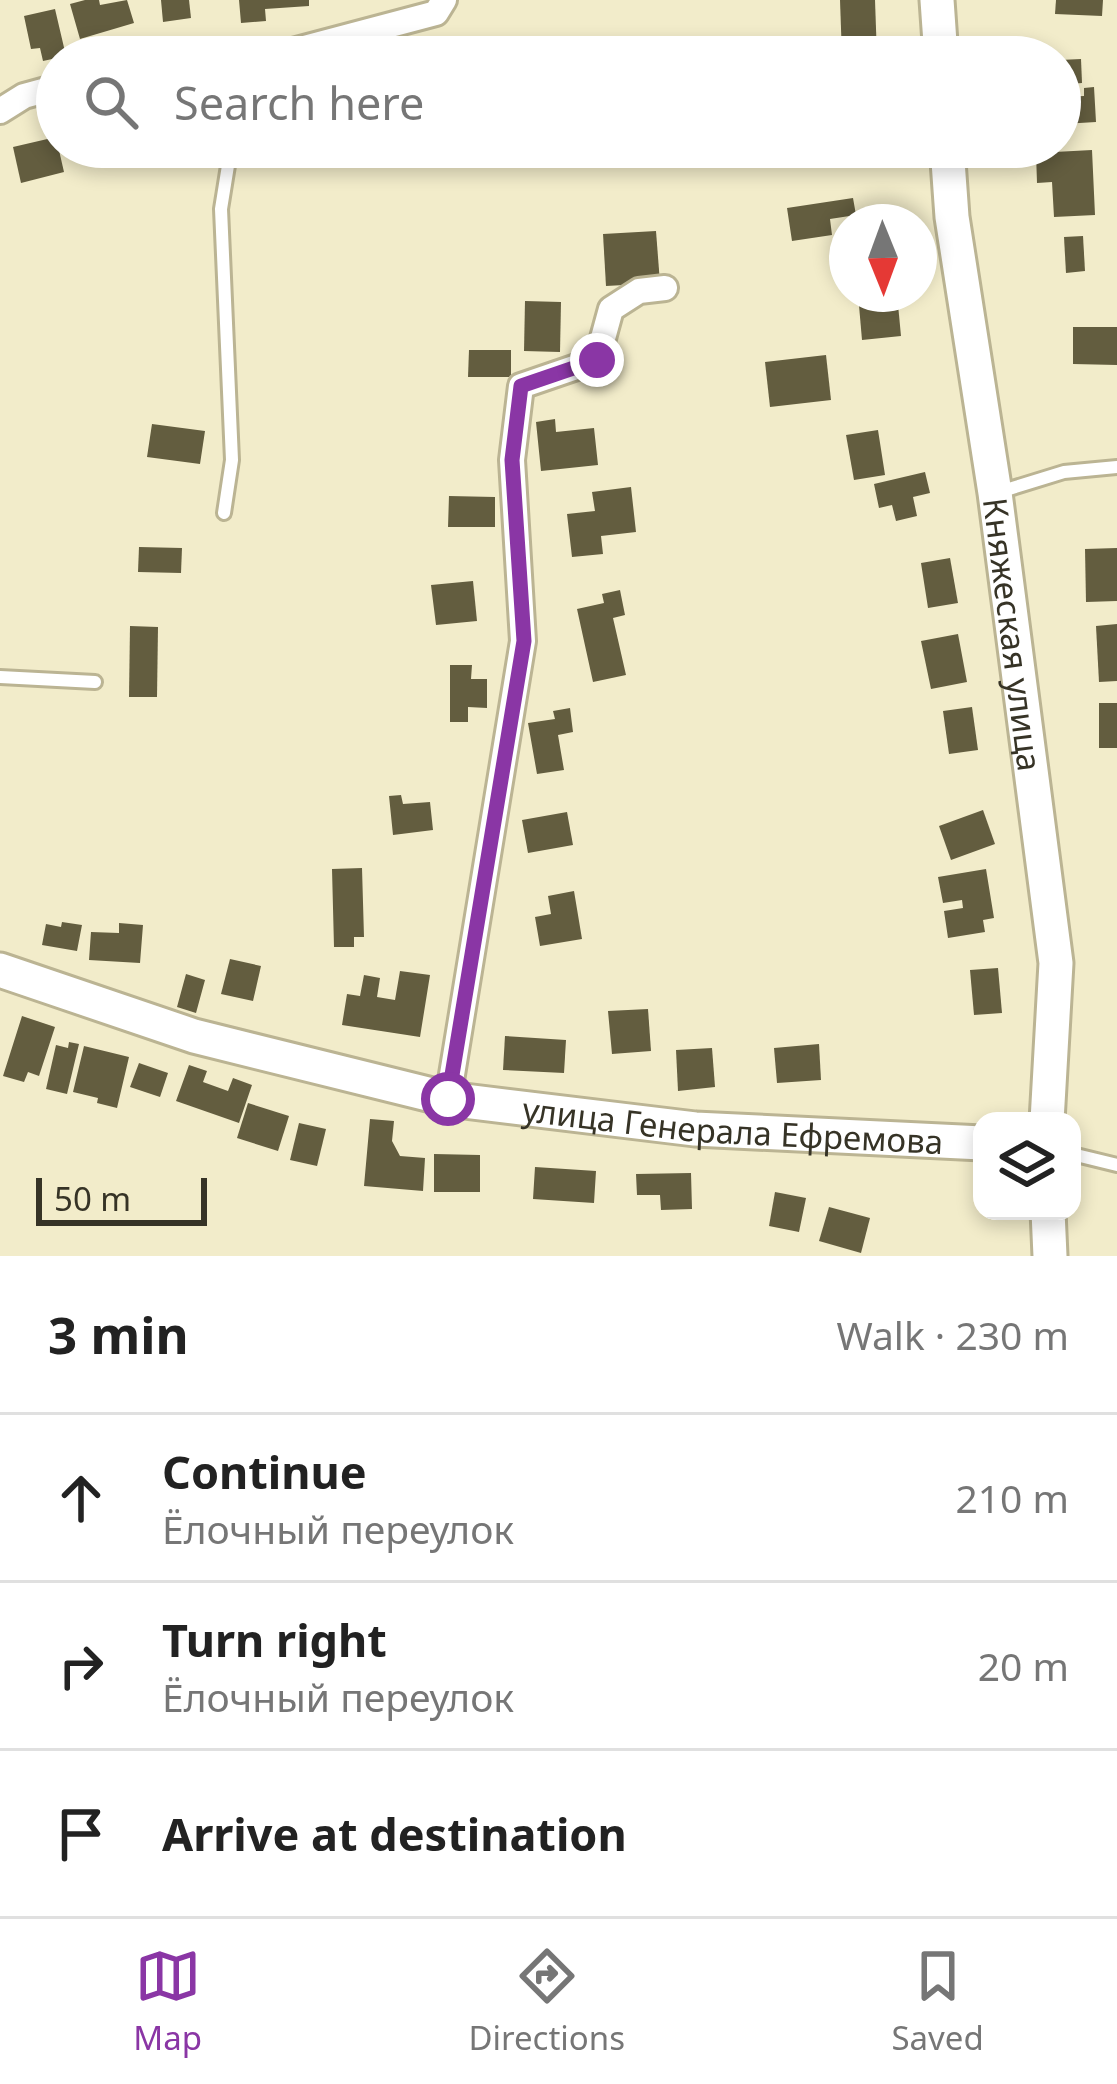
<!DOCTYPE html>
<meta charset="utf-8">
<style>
:root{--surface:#fff;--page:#f2f2f2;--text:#222;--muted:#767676;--line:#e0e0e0;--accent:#8a36a5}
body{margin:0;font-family:"Noto Sans",sans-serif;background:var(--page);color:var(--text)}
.controls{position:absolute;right:36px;bottom:36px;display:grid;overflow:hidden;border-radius:24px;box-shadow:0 6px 18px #0003}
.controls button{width:108px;height:108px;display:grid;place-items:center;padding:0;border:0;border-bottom:3px solid var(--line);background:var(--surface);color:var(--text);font:60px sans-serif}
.compass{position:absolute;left:829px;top:204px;width:108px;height:108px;border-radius:50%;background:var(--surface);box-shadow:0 6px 18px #0003;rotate:179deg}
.scale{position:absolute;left:36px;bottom:30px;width:171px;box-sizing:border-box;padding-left:12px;border:6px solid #363326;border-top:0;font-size:33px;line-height:42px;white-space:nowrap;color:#363326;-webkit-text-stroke:9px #f2ecca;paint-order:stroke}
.stop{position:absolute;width:36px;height:36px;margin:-27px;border:9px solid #8a36a5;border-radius:50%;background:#fff}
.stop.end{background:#8a36a5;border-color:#fff;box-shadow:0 3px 12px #0008}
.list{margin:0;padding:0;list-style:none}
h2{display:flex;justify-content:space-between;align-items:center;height:156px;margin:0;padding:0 48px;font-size:51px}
h2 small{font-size:39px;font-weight:400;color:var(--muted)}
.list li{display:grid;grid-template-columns:78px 1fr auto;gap:36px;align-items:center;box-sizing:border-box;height:168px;padding:0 48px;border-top:3px solid var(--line)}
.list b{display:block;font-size:45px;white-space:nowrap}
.list p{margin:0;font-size:39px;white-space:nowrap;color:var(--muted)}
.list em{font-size:39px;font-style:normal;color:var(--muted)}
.icon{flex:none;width:66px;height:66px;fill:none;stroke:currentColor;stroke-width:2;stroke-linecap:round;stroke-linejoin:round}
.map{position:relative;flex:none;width:1117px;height:1256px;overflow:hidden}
.search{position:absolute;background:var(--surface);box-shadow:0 6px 18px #0003;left:36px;right:36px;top:36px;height:132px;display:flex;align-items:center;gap:30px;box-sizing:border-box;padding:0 42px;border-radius:66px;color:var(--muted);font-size:45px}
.sheet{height:660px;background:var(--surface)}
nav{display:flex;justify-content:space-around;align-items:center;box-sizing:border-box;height:168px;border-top:3px solid var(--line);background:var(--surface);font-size:33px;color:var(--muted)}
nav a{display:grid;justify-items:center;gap:6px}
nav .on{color:var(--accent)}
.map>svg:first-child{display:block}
.building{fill:#635d3f}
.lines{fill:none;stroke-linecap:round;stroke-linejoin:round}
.lane-casing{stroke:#bbb493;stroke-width:18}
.street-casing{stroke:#bbb493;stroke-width:30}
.secondary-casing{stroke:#bbb493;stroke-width:39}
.lane{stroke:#fff;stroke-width:12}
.street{stroke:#fff;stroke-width:24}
.secondary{stroke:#fff;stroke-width:33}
.route{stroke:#8a36a5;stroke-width:15}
.labels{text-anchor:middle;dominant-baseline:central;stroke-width:12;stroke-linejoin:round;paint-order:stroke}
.street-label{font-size:33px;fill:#363326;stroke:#f2ecca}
</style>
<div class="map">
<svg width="1117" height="1256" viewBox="0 0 1117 1256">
<rect width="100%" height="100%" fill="#f2ecca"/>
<!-- building -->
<g class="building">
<polygon points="85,0 99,0 100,5 127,0 134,23 80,39 70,4"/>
<polygon points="161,0 189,0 191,18 163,22"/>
<polygon points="239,0 309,0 309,6 265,9 266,21 241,23"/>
<polygon points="840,0 875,0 877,57 842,57"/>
<polygon points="1056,0 1103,0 1102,16 1055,14"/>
<polygon points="55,9 66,56 43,61 40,48 31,49 24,16"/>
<polygon points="541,38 559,42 556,57 537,57"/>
<polygon points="1081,59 1082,83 1060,85 1060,60"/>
<polygon points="1094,87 1096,122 1063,124 1062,97 1084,96 1084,88"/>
<polygon points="56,137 64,172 21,183 13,147"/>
<polygon points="1092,150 1095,215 1054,217 1052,182 1037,183 1036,153"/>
<polygon points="853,198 856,215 830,219 832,235 792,241 787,208"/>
<polygon points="656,231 660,283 606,286 603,234"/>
<polygon points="1083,236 1085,271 1066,273 1064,237"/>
<polygon points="858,294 897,294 901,336 862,340"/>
<polygon points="525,301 561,302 560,352 524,351"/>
<polygon points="1073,327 1117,327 1117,365 1073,364"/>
<polygon points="469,350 511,350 511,377 468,377"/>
<polygon points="826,355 831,400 770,407 765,362"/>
<polygon points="555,419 556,432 594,428 598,465 541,471 536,422"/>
<polygon points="152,424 205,431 200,464 147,457"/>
<polygon points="878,430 885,475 854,480 846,435"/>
<polygon points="925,472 930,493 913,497 917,516 896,521 892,505 879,508 874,484"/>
<polygon points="631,487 636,532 601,536 603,554 572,557 567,514 595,511 592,492"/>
<polygon points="449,496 495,497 495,527 448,527"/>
<polygon points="139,547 182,548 181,573 138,572"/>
<polygon points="1117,548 1117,601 1086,602 1085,549"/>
<polygon points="950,558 958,603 928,608 921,563"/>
<polygon points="473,581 477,621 436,625 431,585"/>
<polygon points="620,590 625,615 613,618 626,675 593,682 577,609 604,603 602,594"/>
<polygon points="1117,624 1117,681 1099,682 1096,626"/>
<polygon points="130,626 158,627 157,697 129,697"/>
<polygon points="958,634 967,682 931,689 921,641"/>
<polygon points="450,665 472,665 471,679 487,679 487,708 468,707 468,722 450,722"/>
<rect x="1099" y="703" width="18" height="45"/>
<polygon points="972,707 978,750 949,754 943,711"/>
<polygon points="570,708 573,732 558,735 564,770 537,774 528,723 555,719 553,711"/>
<polygon points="401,795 403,804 430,802 433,830 393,835 389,796"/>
<polygon points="983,810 995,844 951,860 939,826"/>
<polygon points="567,812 573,845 528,853 522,820"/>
<polygon points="362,868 364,937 354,937 354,947 334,947 332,869"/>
<polygon points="986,869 994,918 983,920 985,932 948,938 944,911 963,908 962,900 943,903 938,877"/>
<polygon points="574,891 582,939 540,946 535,917 551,914 548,896"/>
<polygon points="62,922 82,925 77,951 42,945 46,924 61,927"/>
<polygon points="119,923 143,925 140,963 89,960 91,932 119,933"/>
<polygon points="230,959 261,966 253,1001 221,994"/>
<polygon points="998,968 1002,1013 974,1015 970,970"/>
<polygon points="400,971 430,975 420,1037 342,1025 347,994 360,996 364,975 380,978 377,997 395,1000"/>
<polygon points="186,974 205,980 196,1013 177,1007"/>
<polygon points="648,1009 651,1051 612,1054 608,1011"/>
<polygon points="22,1016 55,1027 39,1076 28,1072 24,1082 3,1076"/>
<polygon points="505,1036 566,1040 564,1073 503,1070"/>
<polygon points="69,1042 79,1044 67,1094 46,1089 56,1045 68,1048"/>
<polygon points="819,1044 821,1080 777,1083 774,1048"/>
<polygon points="84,1046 129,1057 117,1108 97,1103 98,1098 73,1092"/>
<polygon points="712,1048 715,1087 678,1091 676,1050"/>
<polygon points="139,1063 168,1073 160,1097 130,1087"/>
<polygon points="189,1065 207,1071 203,1082 228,1091 233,1078 252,1085 239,1123 176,1101"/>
<polygon points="248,1103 289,1116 278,1151 237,1138"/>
<polygon points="370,1119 394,1121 392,1141 400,1156 425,1158 423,1191 364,1186"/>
<polygon points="299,1123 326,1129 317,1166 290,1160"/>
<polygon points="434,1154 480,1155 480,1192 434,1192"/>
<polygon points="535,1167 596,1171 594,1203 533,1199"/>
<polygon points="691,1173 692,1209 661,1210 660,1195 637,1195 636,1174"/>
<polygon points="775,1192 806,1198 799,1232 769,1226"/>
<polygon points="829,1207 870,1218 861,1253 819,1241"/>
</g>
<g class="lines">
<defs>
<g id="lane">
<polyline points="996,493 1064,472 1117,467"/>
<polyline points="224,513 232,460 221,209 231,147"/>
<polyline points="0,677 95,682"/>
<polyline points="1072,1154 1117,1165"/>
</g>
<g id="street">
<polyline points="270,57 436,13 444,0"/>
<polyline points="0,111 24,96 57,87"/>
<polyline points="448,1099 523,641 512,460 521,386 597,360 611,309 639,291 665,288"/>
</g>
<g id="secondary">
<polyline points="937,0 941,57"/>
<path id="s1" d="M947,147L952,217L995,493L1056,963L1047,1121"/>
<path id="s2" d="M0,970L194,1036L448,1099L695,1129L982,1143"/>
<polyline points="1048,1211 1050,1256"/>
</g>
</defs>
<!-- lane casing -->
<use href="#lane" class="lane-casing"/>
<!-- street casing -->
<use href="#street" class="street-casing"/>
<!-- secondary casing -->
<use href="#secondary" class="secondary-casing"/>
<!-- lane -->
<use href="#lane" class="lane"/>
<!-- street -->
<use href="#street" class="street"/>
<!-- secondary -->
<use href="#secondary" class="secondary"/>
</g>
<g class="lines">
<!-- route -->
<polyline class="route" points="448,1099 524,641 512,460 521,386 597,360"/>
</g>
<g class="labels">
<!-- street labels -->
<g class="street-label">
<text stroke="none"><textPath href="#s1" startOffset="492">Княжеская улица</textPath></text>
<text stroke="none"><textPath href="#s2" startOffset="753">улица Генерала Ефремова</textPath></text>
</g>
</g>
</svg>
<div class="controls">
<button><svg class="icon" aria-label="layers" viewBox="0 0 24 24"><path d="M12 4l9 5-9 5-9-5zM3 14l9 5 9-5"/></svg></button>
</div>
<svg class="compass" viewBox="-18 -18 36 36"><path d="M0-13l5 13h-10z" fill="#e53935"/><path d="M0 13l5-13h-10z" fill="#767676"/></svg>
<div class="scale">50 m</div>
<div class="stop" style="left:448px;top:1099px"></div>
<div class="stop end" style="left:597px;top:360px"></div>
<div class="search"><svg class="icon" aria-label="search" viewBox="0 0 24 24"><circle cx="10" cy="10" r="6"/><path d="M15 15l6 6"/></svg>Search here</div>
</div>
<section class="sheet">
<h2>3 min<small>Walk · 230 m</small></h2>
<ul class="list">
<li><svg class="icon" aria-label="ahead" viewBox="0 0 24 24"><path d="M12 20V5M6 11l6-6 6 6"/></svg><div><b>Continue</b><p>Ёлочный переулок</p></div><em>210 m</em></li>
<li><svg class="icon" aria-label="right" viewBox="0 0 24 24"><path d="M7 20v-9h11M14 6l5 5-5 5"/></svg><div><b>Turn right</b><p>Ёлочный переулок</p></div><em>20 m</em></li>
<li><svg class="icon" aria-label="arrive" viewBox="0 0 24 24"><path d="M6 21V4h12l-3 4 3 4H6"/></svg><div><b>Arrive at destination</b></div></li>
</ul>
</section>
<nav>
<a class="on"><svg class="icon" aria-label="map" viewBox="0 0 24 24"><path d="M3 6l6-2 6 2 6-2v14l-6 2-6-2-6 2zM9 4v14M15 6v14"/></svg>Map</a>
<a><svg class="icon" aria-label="directions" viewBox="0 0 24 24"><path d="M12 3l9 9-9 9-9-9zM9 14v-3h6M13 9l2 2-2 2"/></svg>Directions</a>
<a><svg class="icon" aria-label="saved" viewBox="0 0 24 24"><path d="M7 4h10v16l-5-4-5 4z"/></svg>Saved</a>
</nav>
